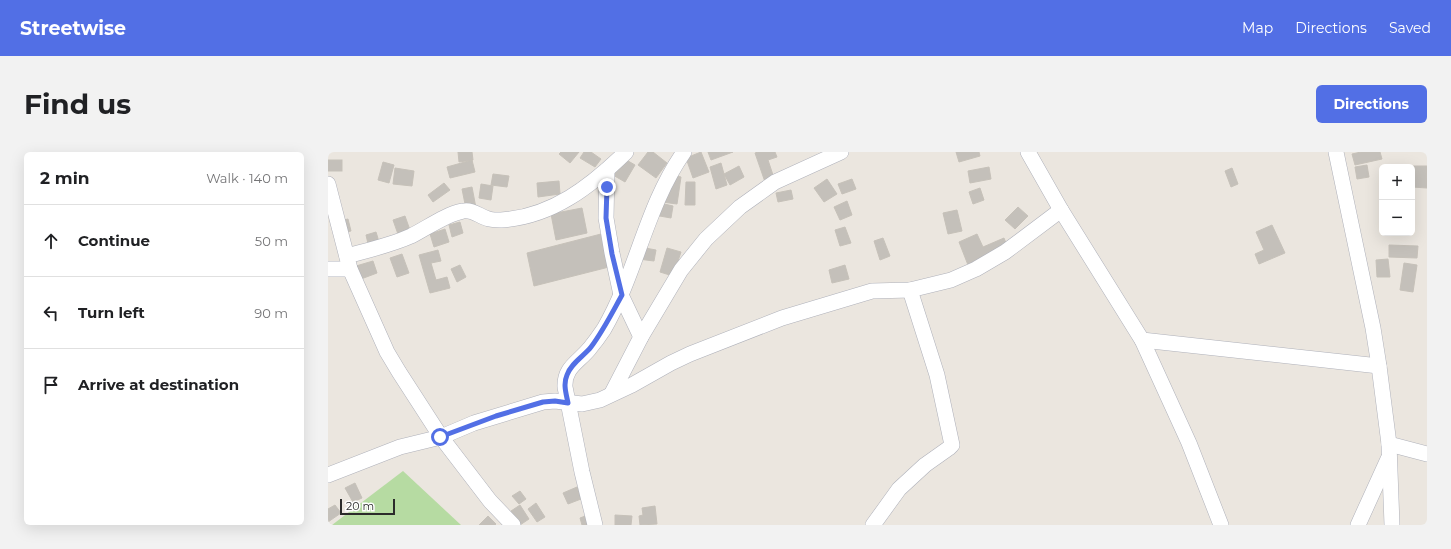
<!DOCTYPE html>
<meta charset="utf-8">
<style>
:root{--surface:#fff;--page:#f2f2f2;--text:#202124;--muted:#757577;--line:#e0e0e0;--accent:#526fe5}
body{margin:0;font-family:Montserrat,sans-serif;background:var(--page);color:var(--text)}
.controls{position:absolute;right:12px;top:12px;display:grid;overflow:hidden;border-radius:6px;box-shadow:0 4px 16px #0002}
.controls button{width:36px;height:36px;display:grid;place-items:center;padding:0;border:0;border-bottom:1px solid var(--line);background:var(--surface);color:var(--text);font:20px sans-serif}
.scale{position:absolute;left:12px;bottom:10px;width:55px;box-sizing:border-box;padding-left:4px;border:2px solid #2b2b2b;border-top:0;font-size:11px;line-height:14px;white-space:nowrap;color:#2b2b2b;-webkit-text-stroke:3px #fff;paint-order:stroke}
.stop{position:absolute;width:12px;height:12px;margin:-9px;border:3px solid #526fe5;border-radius:50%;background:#fff}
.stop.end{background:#526fe5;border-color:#fff;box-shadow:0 1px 4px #0008}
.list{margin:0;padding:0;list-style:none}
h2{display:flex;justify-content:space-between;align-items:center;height:52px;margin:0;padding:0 16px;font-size:17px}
h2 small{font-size:13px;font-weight:400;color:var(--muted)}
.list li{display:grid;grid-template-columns:26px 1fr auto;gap:12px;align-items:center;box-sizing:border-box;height:72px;padding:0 16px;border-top:1px solid var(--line)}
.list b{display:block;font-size:15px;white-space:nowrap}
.list em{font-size:13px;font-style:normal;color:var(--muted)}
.icon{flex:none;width:22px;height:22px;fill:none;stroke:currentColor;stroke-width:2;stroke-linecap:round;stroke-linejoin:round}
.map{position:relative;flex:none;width:1099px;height:373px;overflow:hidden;border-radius:6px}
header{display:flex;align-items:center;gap:24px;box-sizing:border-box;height:56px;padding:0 20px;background:var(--accent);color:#fff}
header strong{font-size:19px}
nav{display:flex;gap:22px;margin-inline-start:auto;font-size:14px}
.intro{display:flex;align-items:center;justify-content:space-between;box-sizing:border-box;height:96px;padding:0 24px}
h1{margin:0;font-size:28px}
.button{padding:10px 18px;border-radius:6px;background:var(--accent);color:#fff;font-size:14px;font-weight:700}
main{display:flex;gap:24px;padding:0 24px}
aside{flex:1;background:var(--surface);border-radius:6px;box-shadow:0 4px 16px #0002}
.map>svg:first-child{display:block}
.green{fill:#b6dba2}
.building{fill:#c4c0ba;stroke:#c6c1b9}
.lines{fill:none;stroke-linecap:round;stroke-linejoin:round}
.street-casing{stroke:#afb1ba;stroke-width:16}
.street{stroke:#fff;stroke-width:15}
.route{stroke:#526fe5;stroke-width:5}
</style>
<header>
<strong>Streetwise</strong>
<nav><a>Map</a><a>Directions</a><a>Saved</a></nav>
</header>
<div class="intro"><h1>Find us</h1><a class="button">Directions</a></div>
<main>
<aside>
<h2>2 min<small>Walk · 140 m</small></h2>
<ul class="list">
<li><svg class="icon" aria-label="ahead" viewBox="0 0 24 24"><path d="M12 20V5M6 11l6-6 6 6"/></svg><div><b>Continue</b></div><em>50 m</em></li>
<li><svg class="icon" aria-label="left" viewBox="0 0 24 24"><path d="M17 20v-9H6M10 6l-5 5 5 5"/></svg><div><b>Turn left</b></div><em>90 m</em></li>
<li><svg class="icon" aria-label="arrive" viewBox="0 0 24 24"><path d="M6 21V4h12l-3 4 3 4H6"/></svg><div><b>Arrive at destination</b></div></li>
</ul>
</aside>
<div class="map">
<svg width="1099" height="373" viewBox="0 0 1099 373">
<rect width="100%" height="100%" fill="#ebe6df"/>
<!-- green -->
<polygon class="green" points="75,319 133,373 4,373"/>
<!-- building -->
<g class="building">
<polygon points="130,0 144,0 145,8 131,10"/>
<polygon points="233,0 251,0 242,11 231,2"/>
<polygon points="256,0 263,0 273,7 267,15 252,6"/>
<polygon points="320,0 325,0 339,11 328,26 310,13"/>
<polygon points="373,0 381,20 365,26 358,6"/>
<polygon points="380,0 405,0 383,8"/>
<polygon points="430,0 447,0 449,5 440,8 446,26 437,30 427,1"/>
<polygon points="628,0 651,0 652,4 631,10"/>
<polygon points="1033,0 1052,0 1054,7 1027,13 1024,2"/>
<polygon points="295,6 307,13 297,30 285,23"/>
<rect x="0" y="8" width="14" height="11"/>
<polygon points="144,8 147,20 122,26 119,15"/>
<polygon points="55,10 66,13 61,31 50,28"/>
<polygon points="393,11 399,33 388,37 382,15"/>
<polygon points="1039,13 1041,25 1029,27 1027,15"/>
<polygon points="411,14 416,25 402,33 396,22"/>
<polygon points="1085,14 1099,14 1099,36 1084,35"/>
<polygon points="661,15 663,27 642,31 640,19"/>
<polygon points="67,16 86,19 84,34 65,32"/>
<polygon points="904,16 910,32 903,35 897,19"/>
<polygon points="165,22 181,24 179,35 163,33"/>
<polygon points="339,22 353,25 349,52 334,50"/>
<polygon points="499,27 509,42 496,50 486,36"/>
<polygon points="524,27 528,37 514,42 510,32"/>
<polygon points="231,29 232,42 210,45 209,31"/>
<polygon points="358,30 367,30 367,53 357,53"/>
<polygon points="116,31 122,38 105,50 100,43"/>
<polygon points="153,32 165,34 163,48 151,46"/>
<polygon points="144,35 148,56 138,57 134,37"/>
<polygon points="652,36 656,48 645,52 641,40"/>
<polygon points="463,38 465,47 450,50 448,41"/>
<polygon points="519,49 524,63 512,68 506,55"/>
<polygon points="328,50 345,54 343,66 326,63"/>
<polygon points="690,55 700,64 687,77 677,68"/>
<polygon points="254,56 259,81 228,88 223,62"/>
<polygon points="629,58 634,79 620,82 615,61"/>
<polygon points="77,64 83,81 71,85 65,68"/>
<polygon points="20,67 23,79 10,82 7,70"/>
<polygon points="132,70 135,81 124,85 121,73"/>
<polygon points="944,73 957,101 931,112 927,102 936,98 928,80"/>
<polygon points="517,75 523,91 512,94 507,78"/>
<polygon points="117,77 121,90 106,95 102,82"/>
<polygon points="48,80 52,93 41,96 38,83"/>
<polygon points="273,82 281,115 206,134 199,101"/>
<polygon points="649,82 655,95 676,86 680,96 640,113 631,90"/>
<polygon points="555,86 562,104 552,108 546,89"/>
<polygon points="1061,93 1090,94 1089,106 1061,105"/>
<polygon points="312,95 328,98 326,109 310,107"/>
<polygon points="339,96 353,100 345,124 332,120"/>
<polygon points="110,98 113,109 103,111 108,128 119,125 122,136 102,141 91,103"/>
<polygon points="74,102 81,121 69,125 62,106"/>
<polygon points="1060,107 1062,125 1049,125 1048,108"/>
<polygon points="45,109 49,121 33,127 28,114"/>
<polygon points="1076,111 1089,113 1085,140 1072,138"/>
<polygon points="132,113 138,125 129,130 123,117"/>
<polygon points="517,113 521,127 504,131 501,118"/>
<polygon points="27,331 34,346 25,350 17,336"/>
<polygon points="249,335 253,347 240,352 235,341"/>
<polygon points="192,339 198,347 191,352 184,344"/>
<polygon points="208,351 217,365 209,370 200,357"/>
<polygon points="7,353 13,361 0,370 0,357"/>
<polygon points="192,353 201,367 192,373 183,359"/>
<polygon points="327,354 329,372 312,373 311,364 315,363 314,356"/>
<polygon points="260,363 264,373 254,373 252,366"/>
<polygon points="287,363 304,364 303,373 287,373"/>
<polygon points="160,364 168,372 167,373 151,373"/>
</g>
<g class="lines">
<defs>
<g id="street">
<polyline points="700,0 733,58 814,188 861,291 893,373"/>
<polyline points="1008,0 1045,176 1051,214 1061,292 1064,373"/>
<polyline points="279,18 278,66 284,101 293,143 313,185"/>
<polyline points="0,32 22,117 59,200 71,220 113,285 162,349 185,373"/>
<path d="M19,104C41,98 63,93 83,84C99,76 118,62 135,59C145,57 152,65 161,67C164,68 169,68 173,68C224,65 263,34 298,0"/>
<polyline points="0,117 22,117"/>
<polyline points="814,188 1051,214"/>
<polyline points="284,241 313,185 353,118 378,87 412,55 447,30 513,0"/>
<polyline points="1061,292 1099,302"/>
<polyline points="0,323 72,295 113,285 146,271 215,250 227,249 254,252 272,248 304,233 343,211 362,202 454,166 544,139 582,138 623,128 648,117 677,100 733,58"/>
<path d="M267,373L254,320L237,235C236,215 251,210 262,196C267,190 272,183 276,177C309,120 318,54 356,0"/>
<polyline points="545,373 571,337 597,313 621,296 624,293 609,223 582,138"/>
<polyline points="1030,373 1060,307"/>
</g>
</defs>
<!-- street casing -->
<use href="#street" class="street-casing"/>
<!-- street -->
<use href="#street" class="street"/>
</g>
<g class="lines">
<!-- route -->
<path class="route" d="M112,285L168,264L215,250L227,249L240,251C238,241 235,232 239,223C243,211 256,204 263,195C275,179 284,161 294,143L284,102L278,66L279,35"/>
</g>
</svg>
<div class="controls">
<button>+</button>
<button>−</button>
</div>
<div class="scale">20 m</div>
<div class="stop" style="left:112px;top:285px"></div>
<div class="stop end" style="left:279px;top:35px"></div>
</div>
</main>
